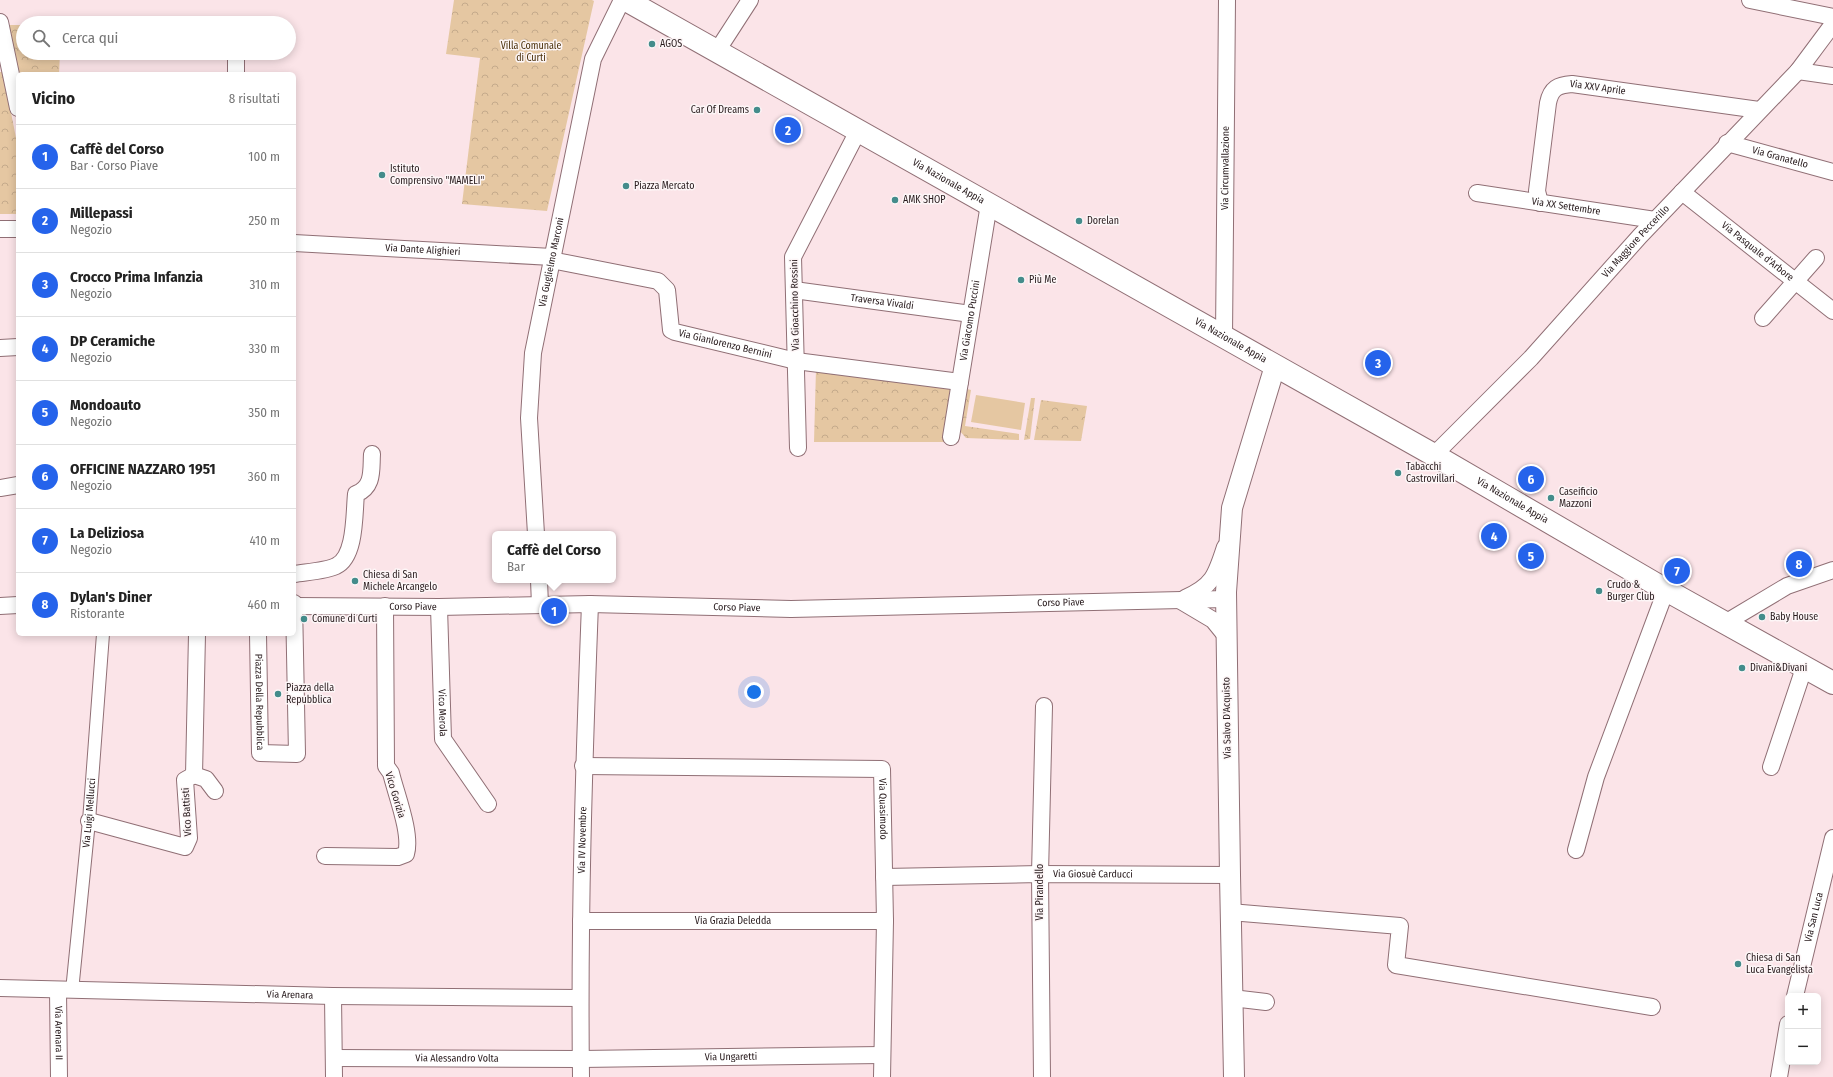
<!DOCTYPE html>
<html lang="it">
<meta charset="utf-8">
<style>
:root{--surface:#fff;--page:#f2f2f2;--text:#222;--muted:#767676;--line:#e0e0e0;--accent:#2563eb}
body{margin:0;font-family:"Fira Sans Condensed",sans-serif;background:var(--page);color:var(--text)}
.controls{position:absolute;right:12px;bottom:12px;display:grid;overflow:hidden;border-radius:6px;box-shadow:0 2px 10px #0003}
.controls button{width:36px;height:36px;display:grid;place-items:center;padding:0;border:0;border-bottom:1px solid var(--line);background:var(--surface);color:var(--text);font:20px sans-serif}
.you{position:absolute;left:754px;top:692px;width:14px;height:14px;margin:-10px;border:3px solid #fff;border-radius:50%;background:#1a73e8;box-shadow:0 0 0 6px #1a73e833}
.badge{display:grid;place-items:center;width:26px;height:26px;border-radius:50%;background:var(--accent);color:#fff;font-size:13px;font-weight:700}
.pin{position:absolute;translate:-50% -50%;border:2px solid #fff;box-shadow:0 1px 4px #0006}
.popup{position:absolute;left:492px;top:531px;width:124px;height:52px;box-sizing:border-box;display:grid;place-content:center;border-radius:6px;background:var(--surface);filter:drop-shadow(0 1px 3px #0005);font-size:13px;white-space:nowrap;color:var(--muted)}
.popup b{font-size:15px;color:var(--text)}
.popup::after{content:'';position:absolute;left:50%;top:100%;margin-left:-8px;border:8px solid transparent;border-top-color:var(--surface)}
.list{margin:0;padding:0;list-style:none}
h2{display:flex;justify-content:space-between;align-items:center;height:52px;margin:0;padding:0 16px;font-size:17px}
h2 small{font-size:13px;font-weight:400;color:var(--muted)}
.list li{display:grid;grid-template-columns:26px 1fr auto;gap:12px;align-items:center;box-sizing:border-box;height:64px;padding:0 16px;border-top:1px solid var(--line)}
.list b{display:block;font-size:15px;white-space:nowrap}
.list p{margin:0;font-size:13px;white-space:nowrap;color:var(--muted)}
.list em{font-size:13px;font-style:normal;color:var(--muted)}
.icon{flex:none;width:22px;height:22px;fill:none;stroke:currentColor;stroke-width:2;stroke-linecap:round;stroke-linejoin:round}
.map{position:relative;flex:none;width:1833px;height:1077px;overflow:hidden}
.search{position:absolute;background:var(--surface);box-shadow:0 2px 10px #0003;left:16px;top:16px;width:280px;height:44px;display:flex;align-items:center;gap:10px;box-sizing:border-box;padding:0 14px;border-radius:22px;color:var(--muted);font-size:15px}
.panel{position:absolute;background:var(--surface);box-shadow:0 2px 10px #0003;left:16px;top:72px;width:280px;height:564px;border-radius:6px}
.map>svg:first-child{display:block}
.park{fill:url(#park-crowns)}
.pitch{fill:#e5c7a2}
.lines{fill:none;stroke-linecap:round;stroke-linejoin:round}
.pedestrian-casing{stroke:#906f75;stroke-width:14}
.minor-casing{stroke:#906f75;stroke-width:18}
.tertiary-casing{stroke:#906f75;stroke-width:22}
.secondary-casing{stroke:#906f75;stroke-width:24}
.pedestrian{stroke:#fff;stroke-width:12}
.minor{stroke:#fff;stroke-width:16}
.tertiary{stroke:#fff;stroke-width:20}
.secondary{stroke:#fff;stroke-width:22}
.poi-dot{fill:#448c8b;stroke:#fdf6f7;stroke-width:1.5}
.labels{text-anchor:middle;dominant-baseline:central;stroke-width:3;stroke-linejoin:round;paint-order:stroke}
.poi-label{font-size:10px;fill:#271a1c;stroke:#fdf6f7;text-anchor:start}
.park-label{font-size:10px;fill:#4c320c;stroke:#fdf6f7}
.street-label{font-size:10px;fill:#271a1c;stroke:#fdf6f7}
</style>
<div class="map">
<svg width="1833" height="1077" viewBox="0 0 1833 1077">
<defs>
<pattern id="park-crowns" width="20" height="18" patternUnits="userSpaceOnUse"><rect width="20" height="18" fill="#e5c7a2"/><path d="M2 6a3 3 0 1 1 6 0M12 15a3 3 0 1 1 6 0" fill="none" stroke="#c4aa8b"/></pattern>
</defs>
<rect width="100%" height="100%" fill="#fbe4e8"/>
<!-- park -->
<g class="park">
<polygon points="454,0 592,0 594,1 547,211 462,204 480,58 446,54"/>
<polygon points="9,25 23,25 23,53 60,53 59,74 18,74"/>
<polygon points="0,72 3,72 18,148 18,214 0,214"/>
<polygon points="816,369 952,388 944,442 814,442"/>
<polygon points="967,389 971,390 965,426 1019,434 1019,440 966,438 959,430"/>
<polygon points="1031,398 1035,398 1030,439 1024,440"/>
<polygon points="1041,400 1087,406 1081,441 1034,440"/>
</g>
<!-- pitch -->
<polygon class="pitch" points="976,395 1025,403 1021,430 971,422"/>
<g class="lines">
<defs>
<g id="pedestrian">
<path id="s1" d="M72,991L89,821L103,634"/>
</g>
<g id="minor">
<polyline points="1750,0 1833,17"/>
<polyline points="0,22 18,108"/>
<polyline points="717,51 750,0"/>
<polyline points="1798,71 1833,76"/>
<polyline points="236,74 236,58"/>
<path id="s2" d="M1727,143L1833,172"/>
<path id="s3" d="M1682,192L1833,311"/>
<path id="s4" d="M1477,193L1655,220"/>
<path id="s5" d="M1540,203L1537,191L1548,103C1551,88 1558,85 1572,84L1759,110"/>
<polyline points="0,229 18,229"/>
<path id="s6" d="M294,243L552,257"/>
<path id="s7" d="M551,260L658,281L667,290L671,330L675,332L796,361L960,382"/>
<path id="s8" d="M794,290L971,314"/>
<polyline points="1763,318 1816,258"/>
<path id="s9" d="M1224,337L1227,0"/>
<polyline points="0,348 18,347"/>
<path id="s10" d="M951,437L989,204"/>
<polyline points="798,448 793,257 858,131"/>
<path id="s11" d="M1434,455L1531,358L1640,236L1798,71L1833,24"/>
<polyline points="0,488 18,485"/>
<path id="s12" d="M536,534L529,418L533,353L593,59L622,0"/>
<path d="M294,574C306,572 326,571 336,566C356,557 354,513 356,494C374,487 371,470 372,454"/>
<polyline points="539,580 540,605"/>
<path d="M1185,598C1213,586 1216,575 1225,547"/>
<polyline points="1181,601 1213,620 1226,636"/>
<polyline points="0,606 18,605"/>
<path id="s13" d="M294,606L439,607L590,604L791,609L1226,599"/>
<path id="s14" d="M439,607L443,739L488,804"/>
<polyline points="1725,623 1787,586 1833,570"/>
<path id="s15" d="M258,634L260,753L297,754L294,603"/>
<path id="s16" d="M583,766L882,769L885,921L882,1077"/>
<polyline points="1771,767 1804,668"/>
<polyline points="194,775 206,779 215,791"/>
<polyline points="89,821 185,847 189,838 185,780 194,775 197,634"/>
<polyline points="1576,850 1596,777 1666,590"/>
<path d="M325,856L398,857L406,854C412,834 396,794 391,773L386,766L385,606"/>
<path id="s17" d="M884,877L1040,874L1230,875"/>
<polyline points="1230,912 1400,926 1396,965 1652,1007"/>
<path id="s18" d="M581,921H885"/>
<path id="s19" d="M0,988L333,996L580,998"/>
<path id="s20" d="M58,990L59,1077"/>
<polyline points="333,996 334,1077"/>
<path id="s21" d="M1795,996L1833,838"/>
<polyline points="1232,998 1266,1002"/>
<path id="s22" d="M334,1058L581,1059L882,1055"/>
<path id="s23" d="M581,1077C579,919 584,761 590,604"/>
<polyline points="1042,1077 1040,874 1044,706"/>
<polyline points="1779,1077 1788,1024"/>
</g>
<polyline id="tertiary" points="1234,1077 1230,875 1226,592 1232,508 1275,366"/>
<g id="secondary">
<path id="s24" d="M626,0L1434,455L1666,590L1833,683"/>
</g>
</defs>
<!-- pedestrian casing -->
<use href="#pedestrian" class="pedestrian-casing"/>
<!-- minor casing -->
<use href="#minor" class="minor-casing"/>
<!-- tertiary casing -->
<use href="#tertiary" class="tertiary-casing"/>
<!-- secondary casing -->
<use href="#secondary" class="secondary-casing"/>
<!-- pedestrian -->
<use href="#pedestrian" class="pedestrian"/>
<!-- minor -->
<use href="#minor" class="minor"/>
<!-- tertiary -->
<use href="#tertiary" class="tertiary"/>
<!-- secondary -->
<use href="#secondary" class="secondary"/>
</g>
<!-- markers -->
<g class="poi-dot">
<circle cx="652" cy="44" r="4"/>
<circle cx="757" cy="110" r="4"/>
<circle cx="382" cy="175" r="4"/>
<circle cx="626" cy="186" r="4"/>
<circle cx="895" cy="200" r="4"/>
<circle cx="1079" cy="221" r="4"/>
<circle cx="1021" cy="280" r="4"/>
<circle cx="1398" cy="473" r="4"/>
<circle cx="1551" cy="498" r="4"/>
<circle cx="355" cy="581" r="4"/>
<circle cx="1599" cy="591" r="4"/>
<circle cx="1762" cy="617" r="4"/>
<circle cx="304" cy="619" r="4"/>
<circle cx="1742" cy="668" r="4"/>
<circle cx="278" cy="694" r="4"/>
<circle cx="1738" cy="964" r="4"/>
</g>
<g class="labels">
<!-- poi labels -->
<g class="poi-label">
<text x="660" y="44">AGOS</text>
<text x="749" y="110" text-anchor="end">Car Of Dreams</text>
<text x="390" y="169">Istituto<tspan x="390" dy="12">Comprensivo "MAMELI"</tspan></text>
<text x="634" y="186">Piazza Mercato</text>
<text x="903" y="200">AMK SHOP</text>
<text x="1087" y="221">Dorelan</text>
<text x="1029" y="280">Più Me</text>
<text x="1406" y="467">Tabacchi<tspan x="1406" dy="12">Castrovillari</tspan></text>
<text x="1559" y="492">Caseificio<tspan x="1559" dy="12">Mazzoni</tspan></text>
<text x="363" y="575">Chiesa di San<tspan x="363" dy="12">Michele Arcangelo</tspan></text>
<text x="1607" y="585">Crudo &amp;<tspan x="1607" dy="12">Burger Club</tspan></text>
<text x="1770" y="617">Baby House</text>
<text x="312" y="619">Comune di Curti</text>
<text x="1750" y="668">Divani&amp;Divani</text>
<text x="286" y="688">Piazza della<tspan x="286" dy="12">Repubblica</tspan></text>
<text x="1746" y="958">Chiesa di San<tspan x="1746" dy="12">Luca Evangelista</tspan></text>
</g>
<!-- park labels -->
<g class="park-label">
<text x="531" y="46">Villa Comunale<tspan x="531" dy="12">di Curti</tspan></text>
</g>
<!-- street labels -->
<g class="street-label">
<text stroke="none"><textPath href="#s5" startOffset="161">Via XXV Aprile</textPath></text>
<text stroke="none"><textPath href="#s2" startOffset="55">Via Granatello</textPath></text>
<text stroke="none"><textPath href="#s9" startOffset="169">Via Circumvallazione</textPath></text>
<text stroke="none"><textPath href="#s24" startOffset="370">Via Nazionale Appia</textPath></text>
<text stroke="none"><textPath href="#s4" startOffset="90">Via XX Settembre</textPath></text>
<text stroke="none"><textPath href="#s11" startOffset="294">Via Maggiore Peccerillo</textPath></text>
<text stroke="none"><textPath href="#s6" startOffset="129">Via Dante Alighieri</textPath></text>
<text stroke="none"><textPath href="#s3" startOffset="96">Via Pasquale d'Arbore</textPath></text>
<text stroke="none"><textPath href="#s12" startOffset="274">Via Guglielmo Marconi</textPath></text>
<text stroke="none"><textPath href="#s8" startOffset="89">Traversa Vivaldi</textPath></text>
<text transform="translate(795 305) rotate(-91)">Via Gioacchino Rossini</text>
<text stroke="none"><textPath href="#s10" startOffset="118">Via Giacomo Puccini</textPath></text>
<text stroke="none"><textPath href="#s24" startOffset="694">Via Nazionale Appia</textPath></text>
<text stroke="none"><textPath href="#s7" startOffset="218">Via Gianlorenzo Bernini</textPath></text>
<text stroke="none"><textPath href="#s24" startOffset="1018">Via Nazionale Appia</textPath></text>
<text stroke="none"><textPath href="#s13" startOffset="767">Corso Piave</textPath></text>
<text stroke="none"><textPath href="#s13" startOffset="119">Corso Piave</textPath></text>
<text stroke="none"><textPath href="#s13" startOffset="443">Corso Piave</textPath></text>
<text stroke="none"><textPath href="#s15" startOffset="68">Piazza Della Repubblica</textPath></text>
<text stroke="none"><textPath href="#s14" startOffset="106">Vico Merola</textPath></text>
<text transform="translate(1227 718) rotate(-91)">Via Salvo D'Acquisto</text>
<text transform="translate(395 795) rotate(73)">Vico Gorizia</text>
<text stroke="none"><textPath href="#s16" startOffset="339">Via Quasimodo</textPath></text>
<text transform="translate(187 812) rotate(-93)">Vico Battisti</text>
<text stroke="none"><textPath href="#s1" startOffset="179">Via Luigi Mellucci</textPath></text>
<text stroke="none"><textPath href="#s23" startOffset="237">Via IV Novembre</textPath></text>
<text stroke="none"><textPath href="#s17" startOffset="209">Via Giosuè Carducci</textPath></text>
<text transform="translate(1040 892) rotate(-90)">Via Pirandello</text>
<text stroke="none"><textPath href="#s21" startOffset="81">Via San Luca</textPath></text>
<text stroke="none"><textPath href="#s18" startOffset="152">Via Grazia Deledda</textPath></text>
<text stroke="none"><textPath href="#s19" startOffset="290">Via Arenara</textPath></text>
<text stroke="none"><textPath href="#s20" startOffset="43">Via Arenara II</textPath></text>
<text stroke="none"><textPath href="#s22" startOffset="397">Via Ungaretti</textPath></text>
<text stroke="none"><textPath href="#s22" startOffset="123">Via Alessandro Volta</textPath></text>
</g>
</g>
</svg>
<div class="controls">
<button>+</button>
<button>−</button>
</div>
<div class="you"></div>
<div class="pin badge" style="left:554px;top:611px">1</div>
<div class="popup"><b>Caffè del Corso</b>Bar</div>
<div class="pin badge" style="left:788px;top:130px">2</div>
<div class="pin badge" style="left:1378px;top:363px">3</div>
<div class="pin badge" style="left:1494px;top:536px">4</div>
<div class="pin badge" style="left:1531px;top:556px">5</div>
<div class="pin badge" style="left:1531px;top:479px">6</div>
<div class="pin badge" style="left:1677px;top:571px">7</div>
<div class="pin badge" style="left:1799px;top:564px">8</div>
<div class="search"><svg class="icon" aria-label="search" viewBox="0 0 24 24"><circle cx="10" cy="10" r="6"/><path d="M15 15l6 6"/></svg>Cerca qui</div>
<section class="panel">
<h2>Vicino<small>8 risultati</small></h2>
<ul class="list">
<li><span class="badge">1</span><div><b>Caffè del Corso</b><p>Bar · Corso Piave</p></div><em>100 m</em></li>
<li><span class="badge">2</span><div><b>Millepassi</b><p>Negozio</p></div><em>250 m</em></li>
<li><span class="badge">3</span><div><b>Crocco Prima Infanzia</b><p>Negozio</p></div><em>310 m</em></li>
<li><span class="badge">4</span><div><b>DP Ceramiche</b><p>Negozio</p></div><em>330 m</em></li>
<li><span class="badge">5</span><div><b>Mondoauto</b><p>Negozio</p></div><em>350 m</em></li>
<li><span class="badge">6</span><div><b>OFFICINE NAZZARO 1951</b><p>Negozio</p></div><em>360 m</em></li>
<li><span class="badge">7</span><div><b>La Deliziosa</b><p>Negozio</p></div><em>410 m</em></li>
<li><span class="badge">8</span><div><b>Dylan's Diner</b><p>Ristorante</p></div><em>460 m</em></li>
</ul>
</section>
</div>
